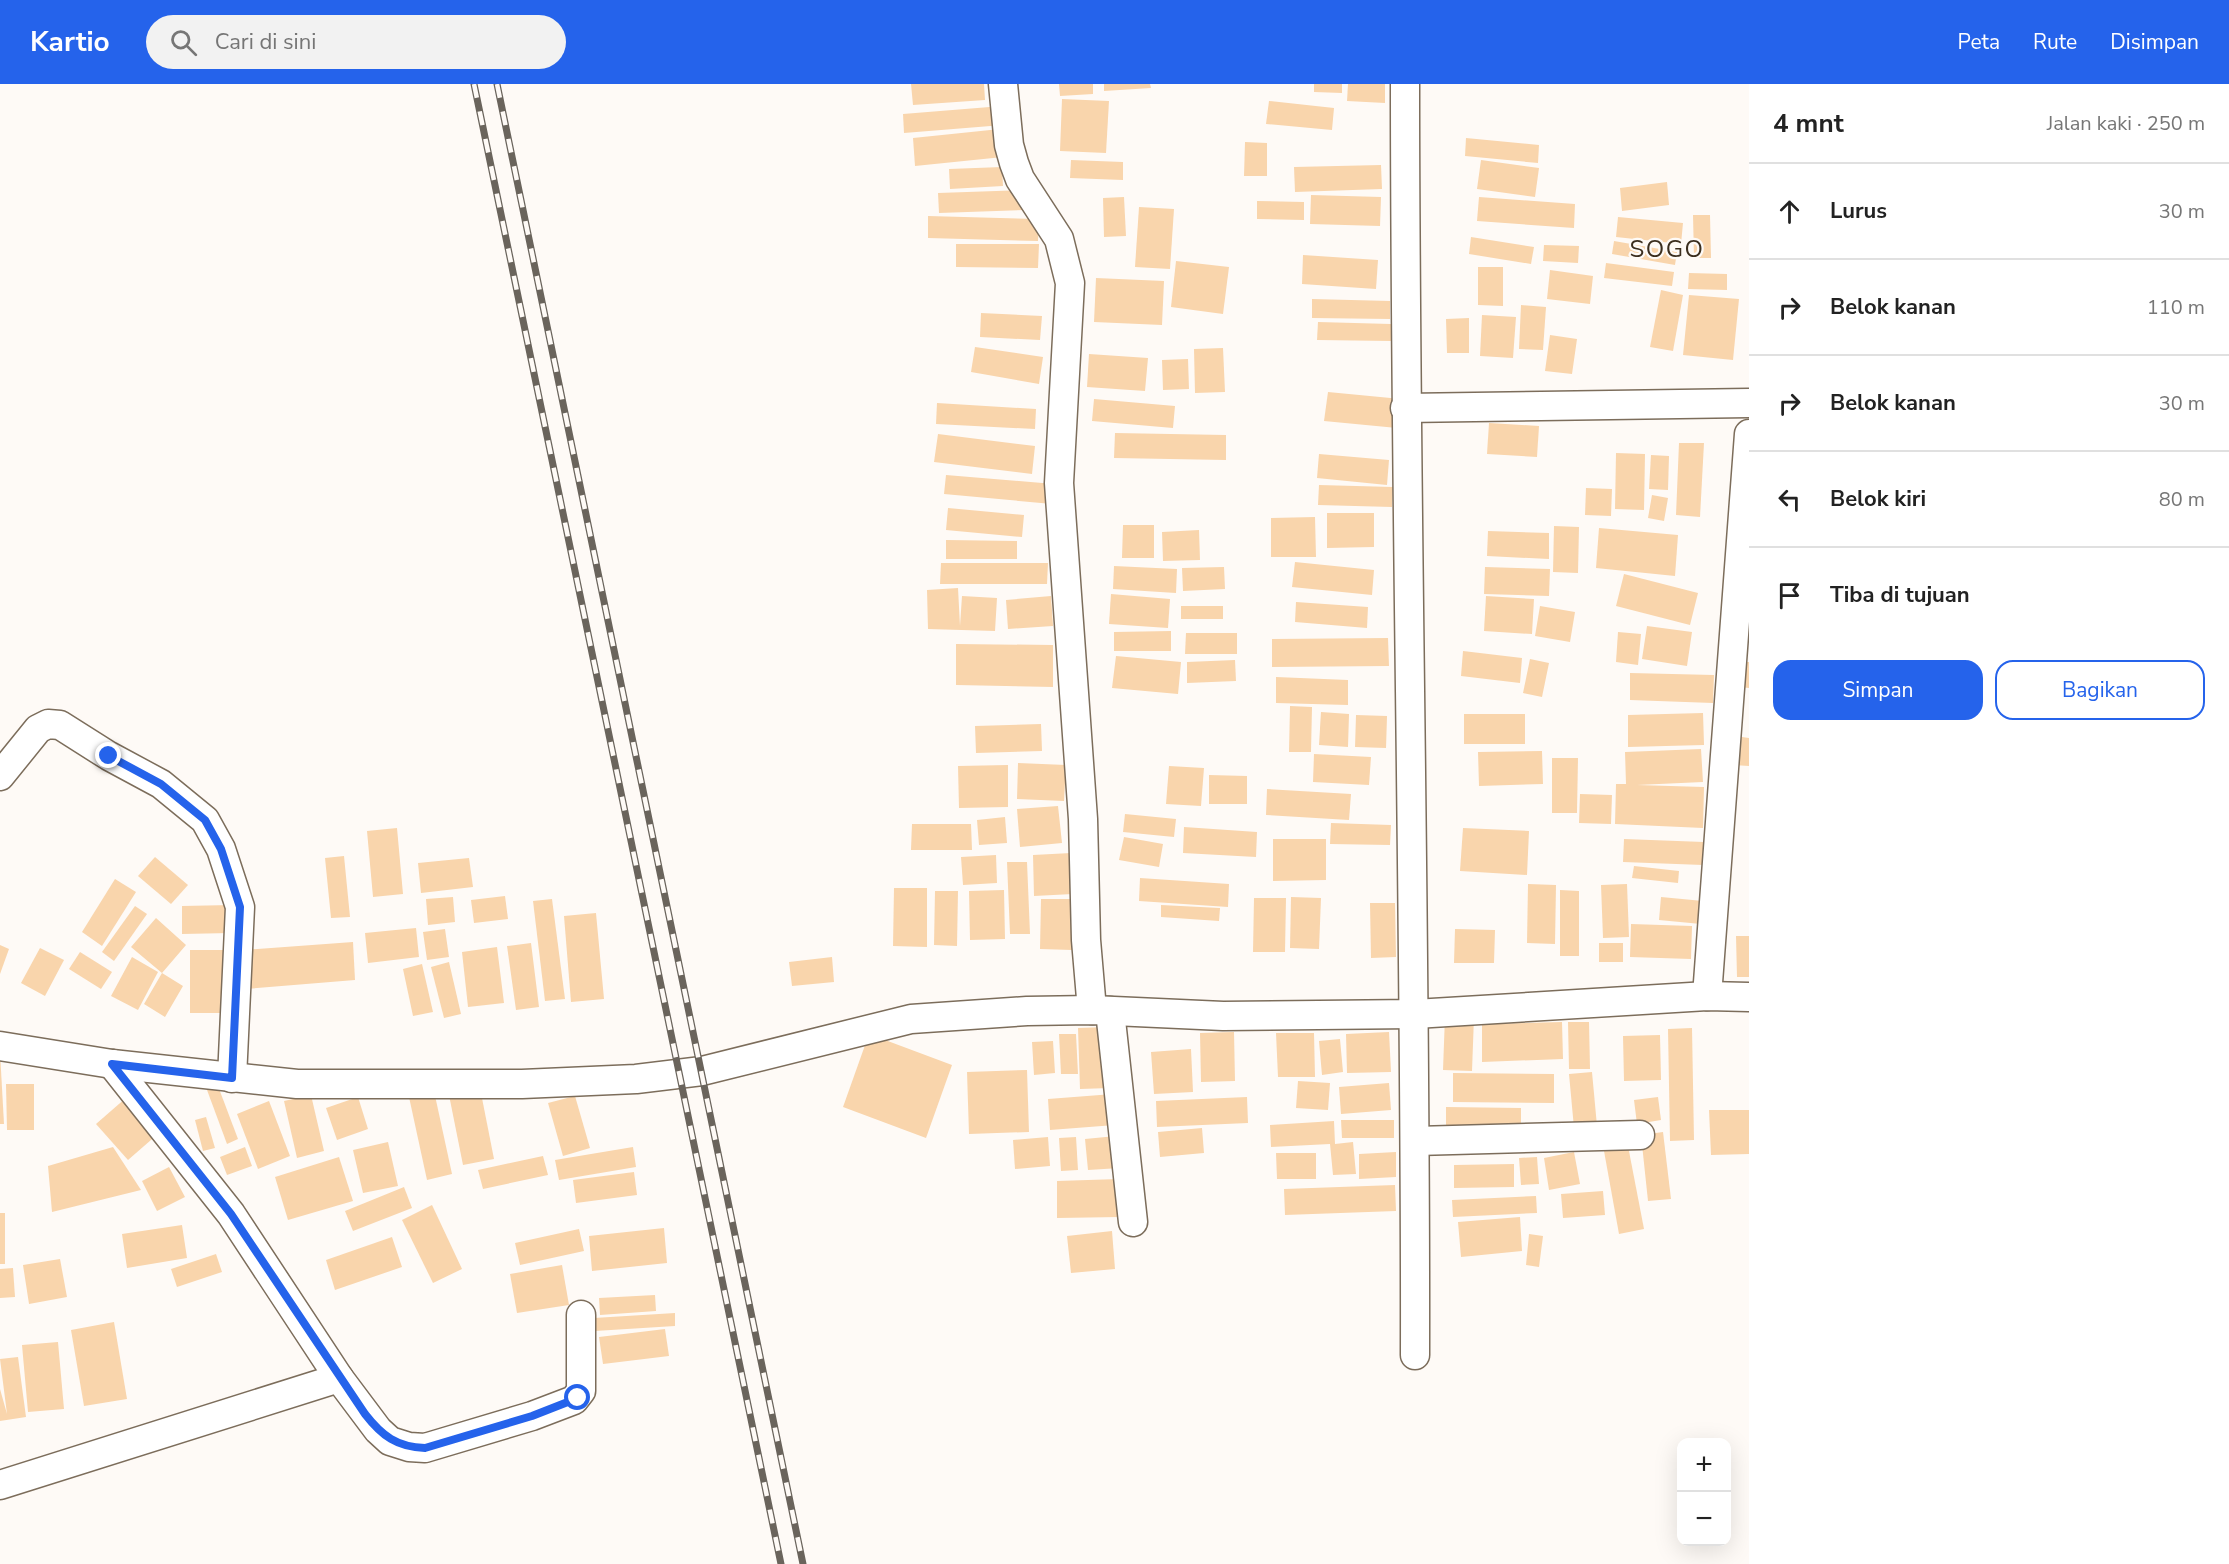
<!DOCTYPE html>
<html lang="id">
<meta charset="utf-8">
<style>
:root{--surface:#fff;--page:#f2f2f2;--text:#222;--muted:#767676;--line:#e0e0e0;--accent:#2563eb}
body{margin:0;font-family:"Nunito Sans",sans-serif;background:var(--page);color:var(--text)}
.controls{position:absolute;right:18px;bottom:18px;display:grid;overflow:hidden;border-radius:12px;box-shadow:0 6px 24px #0002}
.controls button{width:54px;height:54px;display:grid;place-items:center;padding:0;border:0;border-bottom:2px solid var(--line);background:var(--surface);color:var(--text);font:30px sans-serif}
.stop{position:absolute;width:18px;height:18px;margin:-14px;border:4px solid #2563eb;border-radius:50%;background:#fff}
.stop.end{background:#2563eb;border-color:#fff;box-shadow:0 2px 6px #0008}
.list{margin:0;padding:0;list-style:none}
h2{display:flex;justify-content:space-between;align-items:center;height:78px;margin:0;padding:0 24px;font-size:26px}
h2 small{font-size:20px;font-weight:400;color:var(--muted)}
.list li{display:grid;grid-template-columns:39px 1fr auto;gap:18px;align-items:center;box-sizing:border-box;height:96px;padding:0 24px;border-top:2px solid var(--line)}
.list b{display:block;font-size:22px;white-space:nowrap}
.list em{font-size:20px;font-style:normal;color:var(--muted)}
.actions{display:flex;gap:12px;padding:18px 24px}
.actions a{flex:1;padding:14px 0;border:2px solid var(--accent);border-radius:18px;text-align:center;font-size:21px;color:var(--accent)}
.actions .main{background:var(--accent);color:#fff}
.icon{flex:none;width:33px;height:33px;fill:none;stroke:currentColor;stroke-width:2;stroke-linecap:round;stroke-linejoin:round}
.map{position:relative;flex:none;width:1749px;height:1480px;overflow:hidden}
header{display:flex;align-items:center;gap:36px;box-sizing:border-box;height:84px;padding:0 30px;background:var(--accent);color:#fff}
header strong{font-size:28px}
nav{display:flex;gap:33px;margin-inline-start:auto;font-size:21px}
.search{width:420px;height:54px;background:var(--page);display:flex;align-items:center;gap:15px;box-sizing:border-box;padding:0 21px;border-radius:33px;color:var(--muted);font-size:22px}
main{display:flex}
aside{flex:1;background:var(--surface)}
.map>svg:first-child{display:block}
.building{fill:#f9d5ac}
.lines{fill:none;stroke-linecap:round;stroke-linejoin:round}
.minor-casing{stroke:#7c6d5b;stroke-width:31}
.minor{stroke:#fff;stroke-width:28}
.rail-casing{stroke:#6a645c;stroke-width:7}
.rail{stroke:#fefaf6;stroke-width:4.5;stroke-dasharray:14;stroke-linecap:butt}
.route{stroke:#2563eb;stroke-width:8}
.labels{text-anchor:middle;dominant-baseline:central;stroke-width:4.5;stroke-linejoin:round;paint-order:stroke}
.quarter-label{font-size:24px;letter-spacing:1.5px;fill:#3b2e1e;stroke:#fefaf6}
</style>
<header>
<strong>Kartio</strong>
<div class="search"><svg class="icon" aria-label="search" viewBox="0 0 24 24"><circle cx="10" cy="10" r="6"/><path d="M15 15l6 6"/></svg>Cari di sini</div>
<nav><a>Peta</a><a>Rute</a><a>Disimpan</a></nav>
</header>
<main>
<div class="map">
<svg width="1749" height="1480" viewBox="0 0 1749 1480">
<rect width="100%" height="100%" fill="#fefaf6"/>
<!-- building -->
<g class="building">
<polygon points="911,0 984,0 985,16 913,21"/>
<polygon points="1059,0 1093,0 1093,10 1060,12"/>
<polygon points="1104,0 1150,0 1151,4 1104,7"/>
<polygon points="1314,0 1342,0 1342,9 1314,8"/>
<polygon points="1348,0 1385,0 1385,19 1347,17"/>
<polygon points="1062,15 1109,17 1106,69 1060,67"/>
<polygon points="1269,17 1334,24 1332,46 1266,40"/>
<polygon points="1002,22 1003,41 904,49 903,30"/>
<polygon points="1000,45 1003,73 915,82 913,54"/>
<polygon points="1466,54 1539,61 1538,79 1465,72"/>
<polygon points="1245,58 1267,59 1267,92 1244,92"/>
<polygon points="1071,76 1123,78 1123,96 1070,94"/>
<polygon points="1481,76 1539,84 1535,113 1477,105"/>
<polygon points="1381,81 1382,105 1295,108 1294,83"/>
<polygon points="1002,83 1003,102 950,105 949,85"/>
<polygon points="1667,98 1669,121 1622,127 1620,104"/>
<polygon points="1024,106 1025,126 939,129 938,109"/>
<polygon points="1311,111 1381,113 1380,142 1310,140"/>
<polygon points="1124,113 1126,152 1104,153 1103,114"/>
<polygon points="1479,113 1575,120 1574,144 1477,137"/>
<polygon points="1257,117 1304,118 1304,136 1257,135"/>
<polygon points="1139,123 1174,125 1170,185 1135,183"/>
<polygon points="1693,131 1710,131 1711,174 1694,174"/>
<polygon points="928,132 1039,135 1038,157 928,154"/>
<polygon points="1618,133 1683,139 1681,160 1616,153"/>
<polygon points="1471,153 1534,163 1531,180 1469,170"/>
<polygon points="1614,157 1677,168 1675,181 1612,170"/>
<polygon points="956,160 1039,160 1038,184 956,183"/>
<polygon points="1544,161 1579,162 1578,179 1543,177"/>
<polygon points="1303,171 1378,176 1376,205 1302,200"/>
<polygon points="1176,177 1229,183 1223,230 1171,223"/>
<polygon points="1606,179 1674,188 1672,202 1604,194"/>
<polygon points="1478,183 1503,183 1503,222 1478,221"/>
<polygon points="1550,186 1593,192 1590,220 1547,215"/>
<polygon points="1689,189 1727,190 1727,206 1688,205"/>
<polygon points="1096,194 1164,197 1162,241 1094,238"/>
<polygon points="1661,206 1683,211 1673,267 1650,263"/>
<polygon points="1689,211 1739,215 1733,276 1683,271"/>
<polygon points="1312,215 1390,217 1390,235 1312,234"/>
<polygon points="1521,221 1546,223 1543,266 1519,265"/>
<polygon points="981,229 1042,232 1040,256 980,253"/>
<polygon points="1482,231 1516,233 1513,274 1480,272"/>
<polygon points="1469,234 1469,269 1447,269 1446,235"/>
<polygon points="1318,238 1391,240 1391,257 1317,256"/>
<polygon points="1550,251 1577,255 1572,290 1545,287"/>
<polygon points="975,263 1043,273 1039,300 971,288"/>
<polygon points="1223,264 1225,308 1195,309 1194,265"/>
<polygon points="1089,270 1148,274 1145,307 1087,303"/>
<polygon points="1188,275 1189,305 1163,306 1162,276"/>
<polygon points="1328,308 1401,315 1397,344 1324,337"/>
<polygon points="1094,315 1175,322 1173,344 1092,337"/>
<polygon points="937,319 1036,325 1035,345 936,340"/>
<polygon points="1489,339 1539,342 1537,373 1487,370"/>
<polygon points="1115,349 1226,351 1226,376 1114,374"/>
<polygon points="938,350 1035,362 1032,390 934,378"/>
<polygon points="1679,359 1704,359 1700,433 1676,431"/>
<polygon points="1616,369 1645,370 1644,426 1615,425"/>
<polygon points="1319,370 1389,376 1387,401 1317,394"/>
<polygon points="1651,371 1669,372 1668,406 1649,405"/>
<polygon points="946,391 1054,400 1052,420 944,410"/>
<polygon points="1319,401 1393,403 1392,423 1318,421"/>
<polygon points="1586,404 1612,405 1611,432 1585,431"/>
<polygon points="1652,411 1668,414 1664,437 1648,434"/>
<polygon points="948,424 1024,431 1022,453 946,446"/>
<polygon points="1327,429 1374,429 1374,463 1327,464"/>
<polygon points="1315,433 1316,473 1271,473 1271,434"/>
<polygon points="1123,441 1154,441 1154,474 1122,474"/>
<polygon points="1554,442 1579,443 1578,489 1553,488"/>
<polygon points="1599,444 1678,451 1675,492 1596,484"/>
<polygon points="1199,446 1200,476 1163,477 1162,448"/>
<polygon points="1488,447 1549,449 1549,475 1487,472"/>
<polygon points="946,456 1017,457 1017,475 946,475"/>
<polygon points="1295,478 1374,486 1372,511 1292,503"/>
<polygon points="941,479 1048,479 1047,500 940,500"/>
<polygon points="1114,482 1177,485 1176,509 1113,505"/>
<polygon points="1224,483 1225,505 1183,507 1182,484"/>
<polygon points="1485,483 1550,485 1549,512 1484,510"/>
<polygon points="1624,490 1698,509 1690,541 1616,522"/>
<polygon points="958,504 960,542 962,512 997,514 995,547 928,545 927,506"/>
<polygon points="1111,510 1170,515 1168,544 1109,540"/>
<polygon points="1051,512 1053,542 1008,545 1006,516"/>
<polygon points="1486,512 1534,515 1532,550 1484,547"/>
<polygon points="1296,518 1368,523 1367,544 1295,538"/>
<rect x="1181" y="522" width="42" height="13"/>
<polygon points="1540,522 1575,528 1570,558 1535,552"/>
<polygon points="1647,542 1692,548 1687,582 1642,575"/>
<polygon points="1171,547 1171,567 1114,567 1114,548"/>
<polygon points="1618,548 1641,550 1638,581 1616,578"/>
<polygon points="1186,549 1237,549 1237,570 1185,570"/>
<polygon points="1388,554 1389,582 1272,583 1272,555"/>
<polygon points="956,560 1053,561 1053,603 956,601"/>
<polygon points="1463,567 1522,574 1520,599 1461,592"/>
<polygon points="1116,572 1181,578 1178,610 1112,604"/>
<polygon points="1530,575 1549,579 1542,613 1523,609"/>
<polygon points="1235,576 1236,597 1187,599 1187,578"/>
<polygon points="1741,578 1749,578 1749,604 1739,603"/>
<polygon points="1630,589 1714,591 1713,619 1630,616"/>
<polygon points="1276,593 1348,596 1348,621 1276,619"/>
<polygon points="1290,622 1312,623 1311,668 1289,668"/>
<polygon points="1321,628 1349,630 1348,663 1319,661"/>
<polygon points="1703,629 1704,661 1628,663 1628,631"/>
<rect x="1464" y="630" width="61" height="30"/>
<polygon points="1356,631 1387,632 1386,664 1355,663"/>
<polygon points="1041,640 1042,667 976,669 975,642"/>
<polygon points="1735,652 1749,654 1749,682 1733,681"/>
<polygon points="1701,665 1703,698 1637,701 1704,703 1703,744 1615,740 1616,700 1626,700 1625,668"/>
<polygon points="1542,667 1543,700 1479,702 1478,668"/>
<polygon points="1314,670 1371,673 1369,701 1313,698"/>
<polygon points="1552,674 1578,674 1577,729 1552,729"/>
<polygon points="1018,679 1066,681 1064,717 1017,715"/>
<polygon points="1008,681 1008,723 959,724 958,682"/>
<polygon points="1169,682 1204,684 1201,722 1166,720"/>
<polygon points="1209,691 1247,692 1247,720 1209,720"/>
<polygon points="1267,705 1351,710 1349,736 1266,731"/>
<polygon points="1580,710 1612,711 1611,740 1579,739"/>
<polygon points="1058,722 1062,759 1020,763 1017,725"/>
<polygon points="1125,730 1176,735 1174,753 1123,748"/>
<polygon points="1005,733 1007,759 979,761 977,736"/>
<polygon points="1331,739 1391,741 1390,761 1330,760"/>
<polygon points="912,740 971,740 972,766 911,766"/>
<polygon points="1184,743 1257,748 1256,773 1183,769"/>
<polygon points="397,744 403,810 373,813 367,747"/>
<polygon points="1463,744 1529,747 1527,791 1460,787"/>
<polygon points="1124,753 1163,760 1159,783 1119,776"/>
<polygon points="1273,755 1326,755 1326,796 1273,797"/>
<polygon points="1624,755 1704,758 1703,781 1623,778"/>
<polygon points="1071,769 1073,810 1034,812 1033,771"/>
<polygon points="996,771 997,799 963,801 961,773"/>
<polygon points="344,772 350,833 331,834 325,774"/>
<polygon points="155,773 188,801 171,820 138,792"/>
<polygon points="469,774 473,803 421,809 418,779"/>
<polygon points="1007,778 1027,778 1030,850 1010,850"/>
<polygon points="1634,782 1679,787 1678,799 1632,794"/>
<polygon points="1140,794 1229,800 1228,823 1139,817"/>
<polygon points="115,795 136,808 102,862 82,848"/>
<polygon points="1528,800 1556,801 1555,860 1527,859"/>
<polygon points="1627,800 1629,853 1603,854 1601,801"/>
<polygon points="894,804 927,804 927,863 893,862"/>
<polygon points="1004,806 1005,855 970,856 969,807"/>
<polygon points="1560,806 1579,807 1579,872 1560,872"/>
<polygon points="935,807 958,807 957,862 934,861"/>
<polygon points="505,812 508,835 474,839 471,816"/>
<polygon points="453,813 455,838 428,841 426,815"/>
<polygon points="1291,813 1321,814 1319,865 1290,864"/>
<polygon points="1661,813 1703,817 1701,840 1659,836"/>
<polygon points="1254,814 1286,814 1285,868 1253,868"/>
<polygon points="552,815 565,915 545,917 533,817"/>
<polygon points="1041,815 1073,815 1072,866 1040,865"/>
<polygon points="1370,819 1395,819 1396,873 1371,874"/>
<polygon points="231,821 231,849 182,850 182,822"/>
<polygon points="1161,821 1220,824 1219,837 1161,833"/>
<polygon points="135,822 147,830 114,877 102,868"/>
<polygon points="596,829 604,915 571,918 564,832"/>
<polygon points="156,834 186,861 162,889 183,902 165,933 144,920 162,889 131,863"/>
<polygon points="1631,840 1692,842 1691,875 1630,873"/>
<polygon points="416,844 419,873 368,879 365,849"/>
<polygon points="445,845 449,873 427,876 423,848"/>
<polygon points="1455,845 1495,846 1494,879 1454,879"/>
<polygon points="1736,852 1749,852 1749,893 1737,893"/>
<polygon points="353,858 355,896 246,905 243,866"/>
<polygon points="531,859 539,923 516,926 507,862"/>
<rect x="1599" y="859" width="24" height="19"/>
<polygon points="0,861 9,865 0,890"/>
<polygon points="497,863 504,919 468,923 462,868"/>
<polygon points="40,864 64,876 45,912 21,899"/>
<rect x="190" y="866" width="34" height="63"/>
<polygon points="80,868 112,888 101,905 69,885"/>
<polygon points="132,873 158,888 138,926 111,912"/>
<polygon points="832,873 834,898 792,902 789,878"/>
<polygon points="449,878 461,930 444,934 431,883"/>
<polygon points="422,880 433,928 413,932 403,885"/>
<polygon points="1445,932 1474,933 1472,987 1443,986"/>
<polygon points="1562,938 1563,975 1482,978 1482,940"/>
<polygon points="1568,938 1589,938 1590,985 1569,985"/>
<polygon points="1108,943 1110,1004 1080,1005 1078,944"/>
<polygon points="1692,944 1694,1056 1670,1057 1668,945"/>
<polygon points="1234,948 1235,997 1201,998 1200,949"/>
<polygon points="1389,948 1391,988 1347,989 1346,950"/>
<polygon points="1276,949 1314,949 1315,993 1278,993"/>
<polygon points="869,950 952,981 926,1054 843,1023"/>
<polygon points="1059,950 1076,950 1078,990 1061,990"/>
<polygon points="1660,951 1661,996 1624,997 1623,952"/>
<polygon points="1340,955 1343,988 1322,991 1319,957"/>
<polygon points="1053,957 1055,989 1034,991 1032,958"/>
<polygon points="1191,965 1193,1008 1154,1010 1151,968"/>
<polygon points="0,968 4,1040 0,1040"/>
<polygon points="1027,986 1029,1048 969,1050 967,988"/>
<polygon points="1592,988 1597,1042 1574,1044 1569,990"/>
<polygon points="1453,989 1554,990 1554,1019 1453,1018"/>
<polygon points="1298,997 1330,999 1328,1026 1296,1024"/>
<polygon points="1389,999 1391,1026 1341,1030 1339,1003"/>
<polygon points="6,1000 34,1000 34,1046 7,1046"/>
<polygon points="218,1002 238,1055 227,1060 207,1006"/>
<polygon points="480,1004 494,1075 463,1081 449,1011"/>
<polygon points="434,1007 452,1090 427,1096 409,1013"/>
<polygon points="1113,1010 1115,1041 1050,1046 1048,1015"/>
<polygon points="311,1011 324,1067 297,1074 284,1017"/>
<polygon points="575,1012 590,1064 563,1072 548,1019"/>
<polygon points="127,1013 159,1049 128,1076 96,1040"/>
<polygon points="358,1013 368,1045 337,1056 326,1024"/>
<polygon points="1247,1013 1248,1039 1157,1043 1156,1017"/>
<polygon points="1658,1013 1661,1036 1637,1040 1634,1016"/>
<polygon points="269,1017 290,1072 258,1085 237,1030"/>
<polygon points="1446,1023 1521,1024 1521,1046 1446,1045"/>
<polygon points="1709,1026 1749,1026 1749,1070 1711,1071"/>
<polygon points="206,1033 215,1064 203,1067 195,1036"/>
<polygon points="1341,1036 1394,1036 1394,1054 1342,1054"/>
<polygon points="1334,1037 1335,1060 1353,1058 1356,1090 1333,1091 1330,1060 1271,1063 1270,1041"/>
<polygon points="1202,1044 1204,1069 1160,1073 1158,1048"/>
<polygon points="1663,1048 1671,1115 1648,1117 1641,1051"/>
<polygon points="1116,1052 1120,1084 1088,1086 1085,1055"/>
<polygon points="1048,1053 1050,1082 1015,1085 1013,1056"/>
<polygon points="1076,1053 1078,1086 1061,1087 1059,1054"/>
<polygon points="388,1058 398,1102 363,1109 353,1066"/>
<polygon points="1628,1062 1644,1145 1619,1150 1604,1067"/>
<polygon points="113,1063 141,1106 52,1128 48,1082"/>
<polygon points="245,1063 252,1082 227,1091 220,1073"/>
<polygon points="633,1063 636,1083 559,1096 555,1076"/>
<polygon points="1396,1068 1396,1093 1359,1095 1359,1070"/>
<polygon points="1574,1068 1580,1100 1549,1106 1544,1074"/>
<polygon points="1276,1069 1316,1069 1316,1095 1277,1095"/>
<polygon points="543,1072 548,1091 483,1105 478,1086"/>
<polygon points="339,1073 353,1117 288,1136 275,1093"/>
<polygon points="1537,1073 1539,1100 1521,1101 1519,1074"/>
<polygon points="1514,1080 1514,1103 1454,1104 1454,1081"/>
<polygon points="169,1083 185,1113 157,1127 142,1097"/>
<polygon points="634,1088 637,1111 576,1119 573,1096"/>
<polygon points="1119,1095 1120,1133 1057,1134 1057,1097"/>
<polygon points="1395,1101 1396,1127 1285,1131 1284,1105"/>
<polygon points="404,1103 412,1124 353,1147 345,1127"/>
<polygon points="1603,1107 1605,1131 1563,1134 1561,1110"/>
<polygon points="1536,1112 1537,1129 1453,1133 1452,1116"/>
<polygon points="432,1121 462,1185 433,1199 402,1136"/>
<rect x="0" y="1129" width="5" height="51"/>
<polygon points="1520,1133 1522,1167 1461,1173 1458,1138"/>
<polygon points="182,1141 187,1174 127,1184 122,1150"/>
<polygon points="664,1144 667,1179 592,1187 589,1152"/>
<polygon points="579,1145 584,1167 520,1181 515,1159"/>
<polygon points="1112,1147 1115,1185 1071,1189 1067,1152"/>
<polygon points="1529,1150 1543,1152 1539,1183 1526,1181"/>
<polygon points="392,1153 402,1183 335,1206 326,1176"/>
<polygon points="216,1170 222,1188 177,1203 171,1185"/>
<polygon points="60,1175 67,1213 29,1220 23,1181"/>
<polygon points="562,1181 569,1221 517,1229 510,1190"/>
<polygon points="13,1184 15,1213 0,1214 0,1185"/>
<polygon points="655,1211 656,1227 600,1231 599,1214"/>
<polygon points="675,1229 675,1242 595,1247 594,1234"/>
<polygon points="114,1238 127,1315 84,1322 71,1246"/>
<polygon points="665,1245 669,1272 603,1280 599,1253"/>
<polygon points="58,1258 64,1325 28,1328 22,1261"/>
<polygon points="18,1273 26,1333 0,1337 0,1305 7,1330 0,1275"/>
</g>
<g class="lines">
<defs>
<g id="minor">
<polyline points="1003,0 1009,61 1014,79 1020,95 1059,155 1070,199 1059,399 1083,735 1086,856 1092,926"/>
<path d="M1405,0C1405,424 1416,847 1415,1271"/>
<polyline points="1405,324 1749,319"/>
<polyline points="0,692 38,645 48,640 60,641 109,672 161,700 205,736 221,765 240,823 232,994"/>
<polyline points="1707,912 1749,350"/>
<polyline points="1110,927 1133,1138"/>
<polyline points="0,962 112,980 297,1000 522,1000 636,995 702,987 911,935 1027,927 1092,926 1223,932 1415,930 1707,912 1749,913"/>
<polyline points="112,980 231,1130 339,1294 378,1346 390,1357 409,1363 425,1364 532,1332 574,1316 581,1307 581,1231"/>
<polyline points="1416,1057 1640,1051"/>
<polyline points="0,1401 339,1294"/>
</g>
</defs>
<!-- minor casing -->
<use href="#minor" class="minor-casing"/>
<!-- minor -->
<use href="#minor" class="minor"/>
<defs>
<g id="rail">
<polyline points="474,0 781,1480"/>
<polyline points="497,0 803,1480"/>
</g>
</defs>
<!-- rail casing -->
<use href="#rail" class="rail-casing"/>
<!-- rail -->
<use href="#rail" class="rail"/>
</g>
<g class="lines">
<!-- route -->
<path class="route" d="M109,672L161,700L205,736L221,765L240,823L232,994L112,980L231,1130L365,1330C382,1352 397,1363 425,1364L532,1332L578,1314"/>
</g>
<g class="labels">
<!-- quarter labels -->
<g class="quarter-label">
<text x="1667" y="165">SOGO</text>
</g>
</g>
</svg>
<div class="controls">
<button>+</button>
<button>−</button>
</div>
<div class="stop" style="left:578px;top:1314px"></div>
<div class="stop end" style="left:109px;top:672px"></div>
</div>
<aside>
<h2>4 mnt<small>Jalan kaki · 250 m</small></h2>
<ul class="list">
<li><svg class="icon" aria-label="ahead" viewBox="0 0 24 24"><path d="M12 20V5M6 11l6-6 6 6"/></svg><div><b>Lurus</b></div><em>30 m</em></li>
<li><svg class="icon" aria-label="right" viewBox="0 0 24 24"><path d="M7 20v-9h11M14 6l5 5-5 5"/></svg><div><b>Belok kanan</b></div><em>110 m</em></li>
<li><svg class="icon" aria-label="right" viewBox="0 0 24 24"><path d="M7 20v-9h11M14 6l5 5-5 5"/></svg><div><b>Belok kanan</b></div><em>30 m</em></li>
<li><svg class="icon" aria-label="left" viewBox="0 0 24 24"><path d="M17 20v-9H6M10 6l-5 5 5 5"/></svg><div><b>Belok kiri</b></div><em>80 m</em></li>
<li><svg class="icon" aria-label="arrive" viewBox="0 0 24 24"><path d="M6 21V4h12l-3 4 3 4H6"/></svg><div><b>Tiba di tujuan</b></div></li>
</ul>
<div class="actions"><a class="main">Simpan</a><a>Bagikan</a></div>
</aside>
</main>
